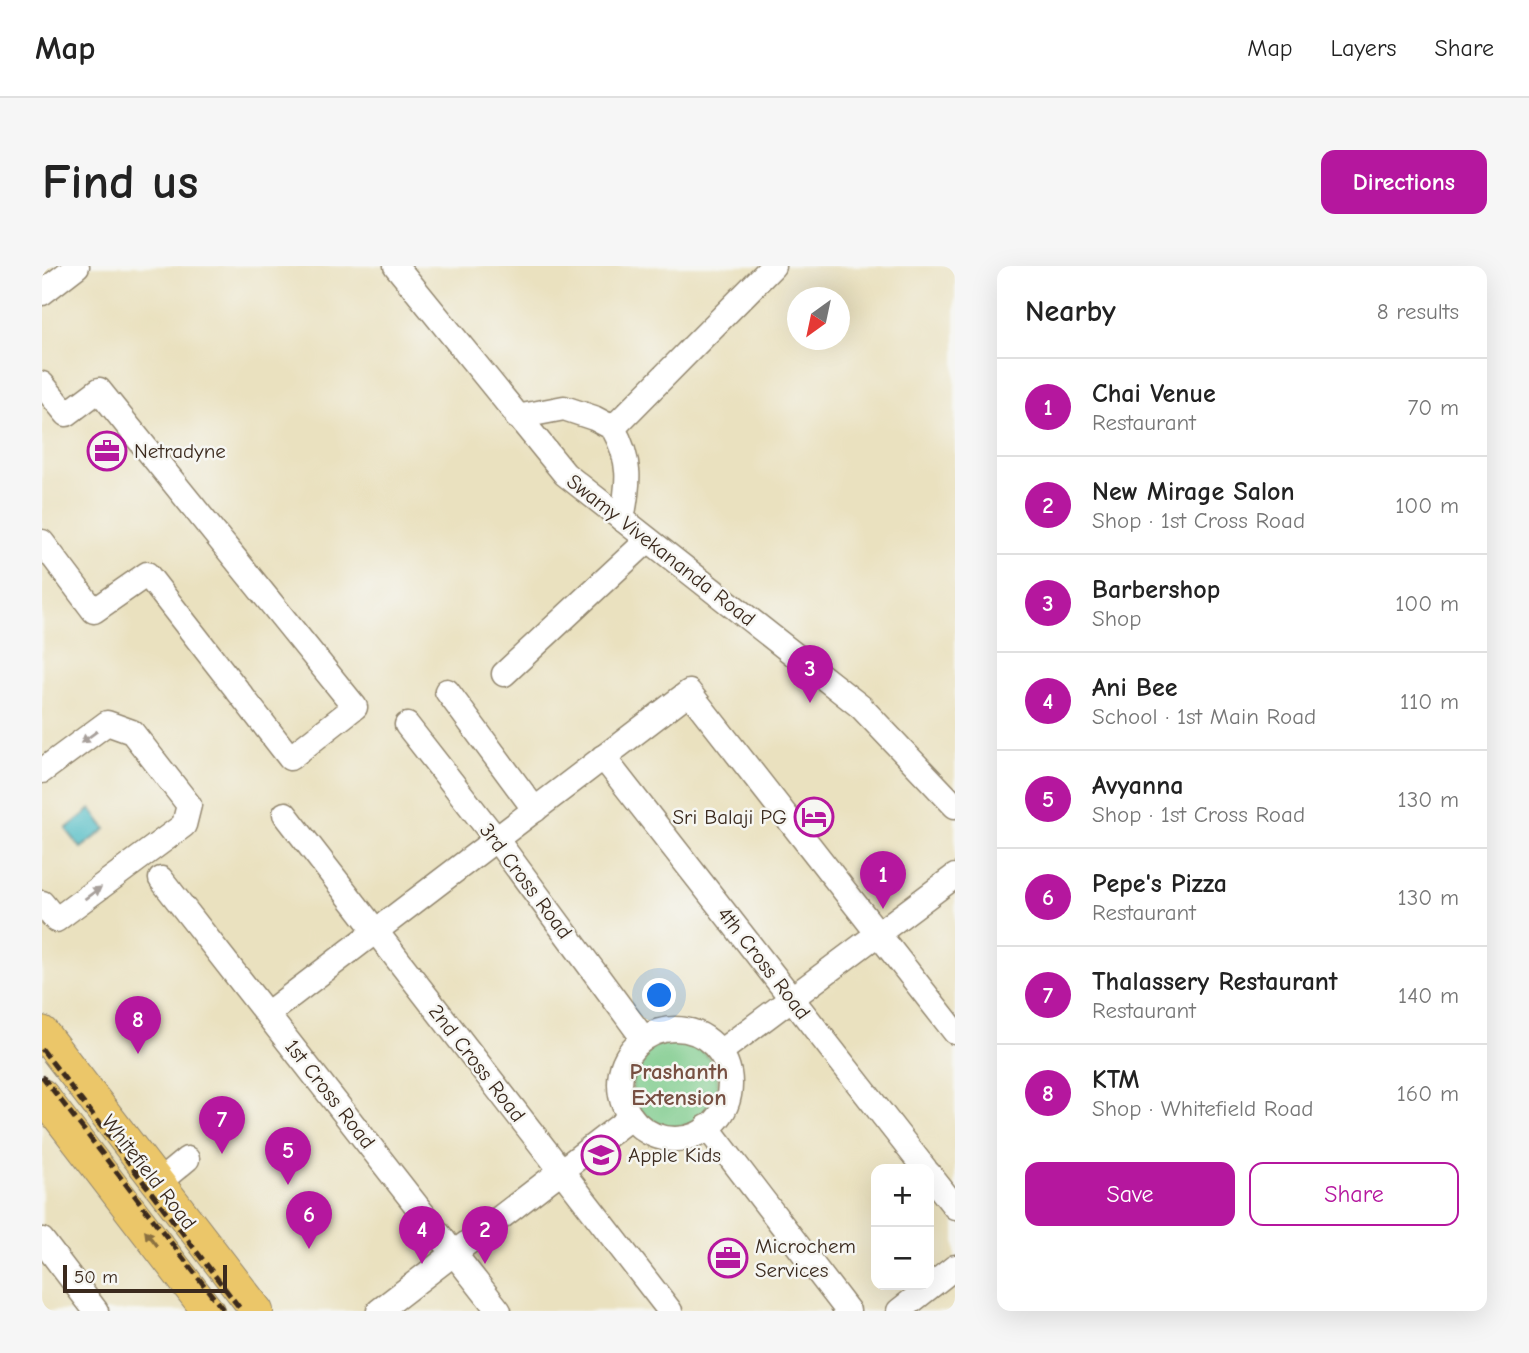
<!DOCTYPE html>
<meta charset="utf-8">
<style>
:root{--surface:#fff;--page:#f6f6f6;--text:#222;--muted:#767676;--line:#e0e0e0;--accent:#b5179e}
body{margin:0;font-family:"Comic Neue",sans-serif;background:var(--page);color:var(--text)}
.controls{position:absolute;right:21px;bottom:21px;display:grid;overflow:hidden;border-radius:14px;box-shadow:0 7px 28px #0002}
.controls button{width:63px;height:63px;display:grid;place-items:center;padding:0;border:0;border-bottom:2px solid var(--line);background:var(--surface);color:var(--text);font:35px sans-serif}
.compass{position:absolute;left:745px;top:21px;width:63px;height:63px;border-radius:50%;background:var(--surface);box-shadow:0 7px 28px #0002;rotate:213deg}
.scale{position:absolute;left:21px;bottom:18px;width:164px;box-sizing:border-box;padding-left:7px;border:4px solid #3b2a1e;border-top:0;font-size:19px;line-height:24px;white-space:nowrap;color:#3b2a1e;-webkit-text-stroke:5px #f6f6f2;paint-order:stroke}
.you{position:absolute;left:618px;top:730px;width:24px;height:24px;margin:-18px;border:5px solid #fff;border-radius:50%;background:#1a73e8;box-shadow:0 0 0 10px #1a73e833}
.badge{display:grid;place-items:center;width:46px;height:46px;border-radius:50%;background:var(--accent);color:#fff;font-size:23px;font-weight:700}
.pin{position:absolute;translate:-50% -58px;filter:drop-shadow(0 2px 4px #0008)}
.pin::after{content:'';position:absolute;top:37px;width:24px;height:21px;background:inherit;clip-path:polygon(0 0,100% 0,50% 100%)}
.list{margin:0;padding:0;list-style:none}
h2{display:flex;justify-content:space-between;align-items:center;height:91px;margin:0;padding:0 28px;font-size:30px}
h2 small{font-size:23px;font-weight:400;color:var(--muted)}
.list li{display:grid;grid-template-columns:46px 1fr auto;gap:21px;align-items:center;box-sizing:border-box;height:98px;padding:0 28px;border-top:2px solid var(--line)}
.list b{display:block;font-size:26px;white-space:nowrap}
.list p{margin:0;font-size:23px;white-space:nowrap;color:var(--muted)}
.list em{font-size:23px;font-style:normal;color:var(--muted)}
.actions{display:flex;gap:14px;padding:21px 28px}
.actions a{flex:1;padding:16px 0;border:2px solid var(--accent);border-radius:14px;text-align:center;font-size:24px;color:var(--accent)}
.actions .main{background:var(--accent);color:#fff}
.map{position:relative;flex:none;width:913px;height:1045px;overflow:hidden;border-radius:14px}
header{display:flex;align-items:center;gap:42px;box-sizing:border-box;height:98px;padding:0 35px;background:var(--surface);border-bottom:2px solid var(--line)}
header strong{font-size:33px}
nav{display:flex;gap:38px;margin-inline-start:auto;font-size:24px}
.intro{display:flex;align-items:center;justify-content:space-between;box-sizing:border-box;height:168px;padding:0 42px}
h1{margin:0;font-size:49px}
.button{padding:18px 32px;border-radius:14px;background:var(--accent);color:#fff;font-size:24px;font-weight:700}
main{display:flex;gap:42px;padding:0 42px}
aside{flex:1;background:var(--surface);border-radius:14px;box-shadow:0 7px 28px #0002}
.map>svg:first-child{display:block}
.green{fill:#7bca8a;stroke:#5b7a54;stroke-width:2}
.water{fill:#4dbbc4;stroke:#447271;stroke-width:2}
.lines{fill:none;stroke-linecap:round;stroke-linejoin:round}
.minor-casing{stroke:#92866e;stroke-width:27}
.major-casing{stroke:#92866e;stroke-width:34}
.minor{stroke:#fff;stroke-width:24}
.major{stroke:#ebc669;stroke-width:32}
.rail{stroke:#3b2a1e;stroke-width:5;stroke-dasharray:10 5;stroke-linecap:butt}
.oneway{fill:#a79f9a}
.oneway2{fill:#8a7040}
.labels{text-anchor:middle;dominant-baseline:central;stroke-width:5;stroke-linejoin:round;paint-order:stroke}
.poi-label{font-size:21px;fill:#3b2a1e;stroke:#f6f6f2;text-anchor:start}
.street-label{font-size:21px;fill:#3b2a1e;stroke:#f6f6f2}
.neighbourhood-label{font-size:23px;font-weight:bold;fill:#775042;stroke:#f6f6f2}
</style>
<header>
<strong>Map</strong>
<nav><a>Map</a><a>Layers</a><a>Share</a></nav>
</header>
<div class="intro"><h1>Find us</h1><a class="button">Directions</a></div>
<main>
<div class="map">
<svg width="913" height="1045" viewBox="0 0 913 1045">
<rect width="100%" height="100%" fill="#f6f6f2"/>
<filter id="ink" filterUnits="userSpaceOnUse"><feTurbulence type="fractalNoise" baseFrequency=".0143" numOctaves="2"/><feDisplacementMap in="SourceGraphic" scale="14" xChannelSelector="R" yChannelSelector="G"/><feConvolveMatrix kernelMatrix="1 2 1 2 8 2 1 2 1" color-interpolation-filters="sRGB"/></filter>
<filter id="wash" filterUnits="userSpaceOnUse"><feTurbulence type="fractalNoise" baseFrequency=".00686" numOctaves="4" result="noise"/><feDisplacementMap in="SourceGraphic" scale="28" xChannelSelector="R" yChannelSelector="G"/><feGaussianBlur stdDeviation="1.57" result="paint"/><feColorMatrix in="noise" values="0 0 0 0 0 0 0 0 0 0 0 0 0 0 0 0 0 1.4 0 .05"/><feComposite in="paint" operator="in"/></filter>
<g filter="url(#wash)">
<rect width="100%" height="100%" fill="#eae1bf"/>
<!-- green -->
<circle class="green" cx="633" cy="818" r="43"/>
<!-- water -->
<polygon class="water" points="49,543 64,563 39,582 24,563"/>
</g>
<g filter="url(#ink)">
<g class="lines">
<defs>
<g id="minor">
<polyline points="354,0 523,208 819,441 913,540"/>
<polyline points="0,27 35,0"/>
<polyline points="0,118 25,148 57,124 313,441 248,492 105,308 52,345 0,276"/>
<path d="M475,151L522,142L552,152L571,162C590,196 587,217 580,253"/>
<polyline points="571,162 731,0"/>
<polyline points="462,408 606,274"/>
<polyline points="405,425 493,544"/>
<polyline points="365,459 454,573 601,772"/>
<polyline points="561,491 883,903"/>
<polyline points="0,505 65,457 90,466 147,539 142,559 14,654 0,637"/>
<polyline points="243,548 628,1045"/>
<polyline points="119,613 457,1045"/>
<polyline points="225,748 647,426 913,766"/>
<circle cx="633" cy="818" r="55"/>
<polyline points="678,786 913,610"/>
<polyline points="665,861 806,1045"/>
<polyline points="887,908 913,941"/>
<polyline points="116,917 145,893"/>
<polyline points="0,974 54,1045"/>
<polyline points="337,1045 589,851"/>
<polyline points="857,1045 913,1001"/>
</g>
<g id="major">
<polyline points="0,766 215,1045"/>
<polyline points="0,829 166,1045"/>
</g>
</defs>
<!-- minor casing -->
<use href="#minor" class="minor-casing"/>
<!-- major casing -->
<use href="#major" class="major-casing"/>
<!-- minor -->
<use href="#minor" class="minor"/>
<!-- major -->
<use href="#major" class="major"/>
<!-- rail -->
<g class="rail">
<polyline points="0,783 200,1045"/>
<polyline points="0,810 182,1045"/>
</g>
</g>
<!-- one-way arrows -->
<defs><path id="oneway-solid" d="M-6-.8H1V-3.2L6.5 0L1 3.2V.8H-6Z" transform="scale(1.75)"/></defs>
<g class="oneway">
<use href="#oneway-solid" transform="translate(47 471) rotate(144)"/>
<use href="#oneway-solid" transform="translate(51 627) rotate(-36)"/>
</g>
<use class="oneway2" href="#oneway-solid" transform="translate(109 972) rotate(-128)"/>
</g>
<!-- icons -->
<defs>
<symbol id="office-ring" viewBox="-11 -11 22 22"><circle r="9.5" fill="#f6f6f2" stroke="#b5179e" stroke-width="1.5"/><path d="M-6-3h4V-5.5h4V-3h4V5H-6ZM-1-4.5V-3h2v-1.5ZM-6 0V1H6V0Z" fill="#b5179e"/></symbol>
<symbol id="hotel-ring" viewBox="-11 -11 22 22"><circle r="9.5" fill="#f6f6f2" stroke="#b5179e" stroke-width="1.5"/><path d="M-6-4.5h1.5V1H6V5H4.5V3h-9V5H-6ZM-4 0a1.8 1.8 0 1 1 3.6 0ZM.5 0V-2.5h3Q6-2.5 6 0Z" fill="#b5179e"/></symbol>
<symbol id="school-ring" viewBox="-11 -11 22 22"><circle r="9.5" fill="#f6f6f2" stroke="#b5179e" stroke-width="1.5"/><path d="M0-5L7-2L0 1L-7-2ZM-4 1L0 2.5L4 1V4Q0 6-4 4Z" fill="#b5179e"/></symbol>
</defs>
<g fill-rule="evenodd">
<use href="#office-ring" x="43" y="163" width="44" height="44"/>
<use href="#hotel-ring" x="750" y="529" width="44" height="44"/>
<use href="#school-ring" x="537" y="867" width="44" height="44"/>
<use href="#office-ring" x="664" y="970" width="44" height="44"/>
</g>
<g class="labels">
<!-- poi labels -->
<g class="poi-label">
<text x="92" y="185">Netradyne</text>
<text x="745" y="551" text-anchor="end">Sri Balaji PG</text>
<text x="586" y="889">Apple Kids</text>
<text x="713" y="980">Microchem<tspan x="713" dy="24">Services</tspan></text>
</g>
<!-- street labels -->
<g class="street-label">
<text transform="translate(619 284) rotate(38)">Swamy Vivekananda Road</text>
<text transform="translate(484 615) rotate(53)">3rd Cross Road</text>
<text transform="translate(722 697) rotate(52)">4th Cross Road</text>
<text transform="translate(435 797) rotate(52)">2nd Cross Road</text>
<text transform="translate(288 828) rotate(52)">1st Cross Road</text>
<text transform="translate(107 906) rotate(52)">Whitefield Road</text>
</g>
<!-- neighbourhood labels -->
<g class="neighbourhood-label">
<text x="637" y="805">Prashanth<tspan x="637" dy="26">Extension</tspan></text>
</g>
</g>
</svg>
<div class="controls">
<button>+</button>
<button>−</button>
</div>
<svg class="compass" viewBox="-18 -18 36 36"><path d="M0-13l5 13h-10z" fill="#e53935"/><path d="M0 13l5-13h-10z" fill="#767676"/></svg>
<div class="scale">50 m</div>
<div class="you"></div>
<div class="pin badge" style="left:841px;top:643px">1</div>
<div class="pin badge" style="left:443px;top:998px">2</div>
<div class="pin badge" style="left:768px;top:437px">3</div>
<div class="pin badge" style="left:380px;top:998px">4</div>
<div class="pin badge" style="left:246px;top:919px">5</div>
<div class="pin badge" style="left:267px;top:983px">6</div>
<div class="pin badge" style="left:180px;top:888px">7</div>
<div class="pin badge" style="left:96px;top:788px">8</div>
</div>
<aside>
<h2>Nearby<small>8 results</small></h2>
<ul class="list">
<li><span class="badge">1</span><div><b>Chai Venue</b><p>Restaurant</p></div><em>70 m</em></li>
<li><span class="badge">2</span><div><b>New Mirage Salon</b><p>Shop · 1st Cross Road</p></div><em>100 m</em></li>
<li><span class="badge">3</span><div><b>Barbershop</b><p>Shop</p></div><em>100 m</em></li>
<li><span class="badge">4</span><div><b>Ani Bee</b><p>School · 1st Main Road</p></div><em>110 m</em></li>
<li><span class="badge">5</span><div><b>Avyanna</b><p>Shop · 1st Cross Road</p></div><em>130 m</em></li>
<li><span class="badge">6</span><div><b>Pepe's Pizza</b><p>Restaurant</p></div><em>130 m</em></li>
<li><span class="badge">7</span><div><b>Thalassery Restaurant</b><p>Restaurant</p></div><em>140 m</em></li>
<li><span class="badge">8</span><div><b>KTM</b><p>Shop · Whitefield Road</p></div><em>160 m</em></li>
</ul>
<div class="actions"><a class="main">Save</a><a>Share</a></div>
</aside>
</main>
